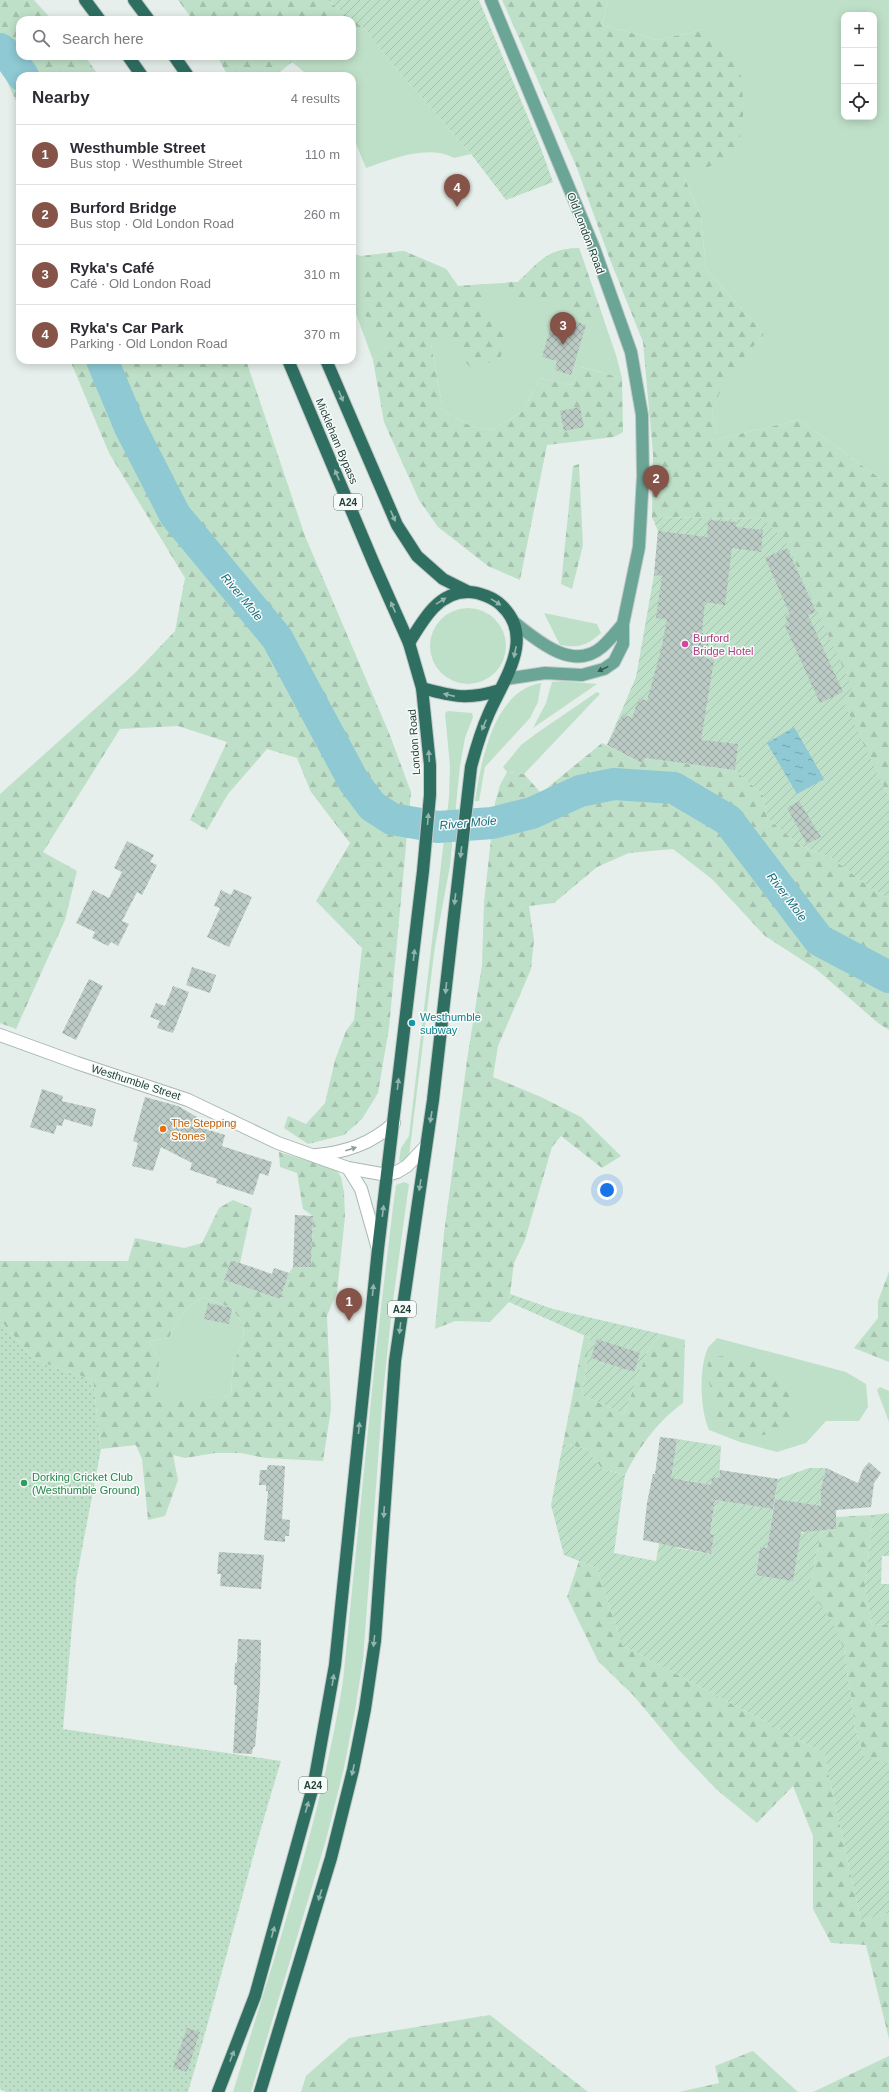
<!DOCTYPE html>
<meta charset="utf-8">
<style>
:root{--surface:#fff;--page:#f2f2f3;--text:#2b2b33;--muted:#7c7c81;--line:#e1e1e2;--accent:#855347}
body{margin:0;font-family:Arial,sans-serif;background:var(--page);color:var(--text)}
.controls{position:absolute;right:12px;top:12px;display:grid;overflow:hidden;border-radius:8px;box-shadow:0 2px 10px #0003}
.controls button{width:36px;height:36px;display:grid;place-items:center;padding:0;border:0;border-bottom:1px solid var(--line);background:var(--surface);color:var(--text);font:20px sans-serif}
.you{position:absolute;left:607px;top:1190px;width:14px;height:14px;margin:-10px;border:3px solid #fff;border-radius:50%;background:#1a73e8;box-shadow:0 0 0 6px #1a73e833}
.badge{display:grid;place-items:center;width:26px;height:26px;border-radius:50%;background:var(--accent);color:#fff;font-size:13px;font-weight:700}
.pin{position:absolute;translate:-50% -33px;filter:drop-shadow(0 1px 2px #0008)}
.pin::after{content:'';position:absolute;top:21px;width:14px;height:12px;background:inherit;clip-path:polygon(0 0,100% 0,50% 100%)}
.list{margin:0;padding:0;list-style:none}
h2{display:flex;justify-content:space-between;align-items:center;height:52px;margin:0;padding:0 16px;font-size:17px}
h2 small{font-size:13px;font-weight:400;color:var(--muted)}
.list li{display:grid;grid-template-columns:26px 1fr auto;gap:12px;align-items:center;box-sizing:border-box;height:60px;padding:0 16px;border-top:1px solid var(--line)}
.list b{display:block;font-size:15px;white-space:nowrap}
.list p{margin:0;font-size:13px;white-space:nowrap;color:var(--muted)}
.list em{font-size:13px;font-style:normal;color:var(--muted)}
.icon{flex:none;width:22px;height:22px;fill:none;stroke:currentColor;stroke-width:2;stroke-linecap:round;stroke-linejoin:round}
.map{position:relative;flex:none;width:889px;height:2092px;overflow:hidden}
.search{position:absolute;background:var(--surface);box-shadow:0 2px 10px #0003;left:16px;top:16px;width:340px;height:44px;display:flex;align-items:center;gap:10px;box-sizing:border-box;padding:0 14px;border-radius:12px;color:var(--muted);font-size:15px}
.panel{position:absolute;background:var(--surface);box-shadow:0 2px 10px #0003;left:16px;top:72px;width:340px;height:292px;border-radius:12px}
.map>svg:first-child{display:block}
.grass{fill:#bfe0c8;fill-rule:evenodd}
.forest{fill:url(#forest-firs);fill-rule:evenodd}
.park{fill:url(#park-dots)}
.garden{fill:url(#garden-furrows)}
.water{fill:url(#water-ripples)}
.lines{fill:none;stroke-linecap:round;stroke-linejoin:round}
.river{stroke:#8ec9d4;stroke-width:32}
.building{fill:url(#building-cross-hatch)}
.minor-casing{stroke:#a8b8b2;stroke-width:14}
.major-casing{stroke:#c2cac8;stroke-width:14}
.highway-casing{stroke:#c2cac8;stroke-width:14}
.minor{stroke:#fff;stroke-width:12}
.major{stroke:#6aa596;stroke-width:12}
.highway{stroke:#2f6f62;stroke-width:12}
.oneway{fill:#93b5ae}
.oneway2{fill:#365b51}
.oneway3{fill:#92a09c}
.hotel-dot{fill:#d1479c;stroke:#f7fbf9;stroke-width:1.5}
.culture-dot{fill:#0f9aa8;stroke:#f7fbf9;stroke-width:1.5}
.food-dot{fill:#e8710a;stroke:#f7fbf9;stroke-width:1.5}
.leisure-dot{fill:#2e9e5b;stroke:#f7fbf9;stroke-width:1.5}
.labels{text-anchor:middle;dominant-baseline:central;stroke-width:3;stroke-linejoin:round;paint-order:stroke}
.shield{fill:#f7fbf9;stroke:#637a73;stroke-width:1}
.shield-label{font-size:10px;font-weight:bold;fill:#24423a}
.street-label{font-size:11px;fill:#24423a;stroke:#f7fbf9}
.hotel-label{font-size:11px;fill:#b23c85;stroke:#f7fbf9;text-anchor:start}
.culture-label{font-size:11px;fill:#0d838f;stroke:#f7fbf9;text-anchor:start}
.food-label{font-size:11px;fill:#c56008;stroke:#f7fbf9;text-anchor:start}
.leisure-label{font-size:11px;fill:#27864d;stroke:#f7fbf9;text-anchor:start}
.water-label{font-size:12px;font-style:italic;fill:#1c6f80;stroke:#f7fbf9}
</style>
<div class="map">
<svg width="889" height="2092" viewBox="0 0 889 2092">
<defs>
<pattern id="forest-firs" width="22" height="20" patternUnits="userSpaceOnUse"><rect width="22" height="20" fill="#bfe0c8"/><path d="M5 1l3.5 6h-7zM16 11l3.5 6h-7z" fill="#a4c1ad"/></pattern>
<pattern id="park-dots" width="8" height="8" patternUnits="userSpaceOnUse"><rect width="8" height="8" fill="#bfe0c8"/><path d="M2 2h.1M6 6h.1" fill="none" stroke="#a4c1ad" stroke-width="1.8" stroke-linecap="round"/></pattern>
<pattern id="garden-furrows" width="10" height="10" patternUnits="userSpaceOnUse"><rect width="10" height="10" fill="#bfe0c8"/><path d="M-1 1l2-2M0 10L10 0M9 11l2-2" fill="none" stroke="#a4c1ad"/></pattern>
<pattern id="water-ripples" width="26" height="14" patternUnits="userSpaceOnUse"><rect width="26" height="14" fill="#8ec9d4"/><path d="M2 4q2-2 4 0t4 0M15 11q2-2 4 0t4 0" fill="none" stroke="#74a5ad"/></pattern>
<pattern id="building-cross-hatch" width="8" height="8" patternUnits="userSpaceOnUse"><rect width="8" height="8" fill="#bbcac4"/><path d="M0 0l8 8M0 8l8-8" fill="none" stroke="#98a6a0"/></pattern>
</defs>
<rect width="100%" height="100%" fill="#e6efeb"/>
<!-- grass -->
<g class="grass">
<path d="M608,0H889V485L799,420L718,439L712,412L725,377L764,334L706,269L701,217L684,176L707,29L657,40L602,25ZM844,15H874V117H844Z"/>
<path d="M365,29L394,66L471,154L454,158C428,144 392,159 366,168L352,134V76H309L292,62L306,56H352V35Z"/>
<path d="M579,248L616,355L622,378L582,367L572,385L540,378L523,411L492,430L473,427L443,411L431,344L398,337L373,360L352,303V253L361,256L404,251L446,269L458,286L518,282C540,261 547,249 579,248Z"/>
<circle cx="468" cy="646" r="38"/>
<path d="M544,613L597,624L601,633C586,646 579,648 560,645Z"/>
<polygon points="564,681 597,684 533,728 546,703 552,682"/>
<path d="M541,683L538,702L530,718L485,767L479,801H475C481,762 493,691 541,683Z"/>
<polygon points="597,692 600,694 524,774 507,772 503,767 521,745 537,733"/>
<polygon points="448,711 472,713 473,717 465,738 460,766 450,866 435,946 410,1148 409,1154 403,1161 399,1161 401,1148 409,1136 449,797 450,766 445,713"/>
<path d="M404,1182L409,1184L392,1308L383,1394L363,1660L355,1711L344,1768L326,1840L251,2092H233C274,1958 321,1820 343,1681L376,1350L393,1207L396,1185Z"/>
<path d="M203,1297L232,1308L243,1324L244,1341L233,1362L231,1396L157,1403L159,1360L149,1341L169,1338C179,1316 183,1311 203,1297Z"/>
<path d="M717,1338L846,1372L866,1384L868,1407L859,1421H826L806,1443L777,1452L740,1442L709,1430C700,1410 699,1370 707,1350C708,1346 714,1342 717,1338Z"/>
<polygon points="880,1387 889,1391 889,1422 877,1390"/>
</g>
<!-- forest -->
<g class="forest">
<polygon points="0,0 34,0 52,20 20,20 20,56 85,56 99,76 20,76 20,110 0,66"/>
<polygon points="178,0 327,0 365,29 352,35 352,20 193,20"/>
<polygon points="502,0 608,0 602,25 657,40 707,29 739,60 744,109 737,156 684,176 701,217 706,269 764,334 726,377 712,412 718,439 799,420 889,485 889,797 843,703 763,519 652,517 653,454 643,342 609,257 577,168"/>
<polygon points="217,56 306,56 292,62 275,76 228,76"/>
<path d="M579,248L604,320H582L553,299L517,304L507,282H518C540,261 547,249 579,248Z"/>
<polygon points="404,251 446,269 458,286 486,284 484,308 505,338 500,360 470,367 445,339 431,344 443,411 473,427 492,430 523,411 540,378 572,385 581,367 622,378 623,432 614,437 547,445 520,580 488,566 438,527 419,500 384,422 373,360 389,345 361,310 361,256"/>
<polygon points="70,360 246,360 305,536 389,733 411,792 389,1028 378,1093 362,1119 344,1135 308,1144 284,1128 288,1116 306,1124 325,1103 335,1060 346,1031 354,1020 362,948 316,901 350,843 311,792 297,758 267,749 228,794 207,830 190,820 227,742 178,726 120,729 43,852 77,871 65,920 16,1029 0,1023 0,794 135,673 175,631 185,578 109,453"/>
<polygon points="579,464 583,545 572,589 561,584 573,466"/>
<polygon points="602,743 642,763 645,758 735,770 763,795 768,819 801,846 832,858 872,889 889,898 889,1030 878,1023 816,969 765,936 712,879 673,849 629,853 597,867 554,903 529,906 534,940 531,969 498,1046 493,1077 541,1097 581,1117 621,1156 602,1168 561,1136 552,1147 525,1240 514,1263 509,1302 490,1322 455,1321 435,1329 444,1233 467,1060 482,965 484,902 495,803 500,785 507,772 524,774 541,793"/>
<path d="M279,1152L336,1169L341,1177L344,1192L345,1217L337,1292L327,1316L331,1409L323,1461L265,1458L241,1453H215L185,1458L173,1455L178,1480L165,1516L148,1520L142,1459L136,1445L101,1449L93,1380L35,1360L0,1320V1261H128L135,1238L184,1248L202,1243L219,1208L233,1200L252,1208L240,1263L231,1260L224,1280L280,1299L289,1273L293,1267H311L313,1216L303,1209L297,1173L280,1167ZM203,1297L232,1308L243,1324L244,1341L233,1362L231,1396L158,1402L159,1360L149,1341L169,1338C179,1316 183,1311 203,1297Z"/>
<polygon points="889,1272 889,1362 854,1348 878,1318 878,1301"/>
<path d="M661,1334L685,1340L683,1403C656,1423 640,1446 625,1475L602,1469L587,1449L563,1444L584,1336L590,1338L582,1395L624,1414L647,1352Z"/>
<path d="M728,1355L752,1359L766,1373L789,1388C790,1394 793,1401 792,1407C788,1436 756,1437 733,1439L712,1419L720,1406C712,1389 702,1377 710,1358Z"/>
<polygon points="873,1515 865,1588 872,1625 889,1624 889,1763 864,1758 855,1727 844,1649 809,1588 822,1530 836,1529 836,1517"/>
<polygon points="579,1561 597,1568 622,1645 824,1753 861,1921 889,1913 889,2039 866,1945 831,1943 813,1909 813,1836 793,1786 757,1823 716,1789 679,1750 633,1695 598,1661 567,1597"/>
<polygon points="490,2015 588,2092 301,2092 306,2076 349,2038"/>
<polygon points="753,2051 798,2092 679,2092 719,2083 715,2066"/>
<polygon points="889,2056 889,2092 813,2092"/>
</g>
<!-- park -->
<path class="park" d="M0,1320L35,1360L93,1380L101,1449L76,1581L63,1729L281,1761C247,1871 221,1982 188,2092H6L0,2089Z"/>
<!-- garden -->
<g class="garden">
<polygon points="327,0 479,0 540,146 553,182 506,200 471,154 394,66 365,29"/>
<polygon points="652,517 763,519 785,540 852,687 844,703 889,797 889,898 872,889 832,858 801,846 768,819 763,795 735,770 645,758 642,763 607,745 636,677 654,575 658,531"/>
<polygon points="510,1294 553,1309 661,1334 647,1352 624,1414 582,1395 590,1338 509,1302"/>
<polygon points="677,1439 721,1446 719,1478 713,1477 711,1485 684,1480 677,1548 711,1554 714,1535 710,1534 715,1500 773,1509 767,1548 760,1547 756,1574 793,1580 799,1542 790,1531 804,1533 808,1505 775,1499 778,1479 809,1468 826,1468 821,1489 822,1530 809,1588 833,1623 844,1649 855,1727 864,1757 889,1763 889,1913 861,1921 824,1753 622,1645 597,1568 564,1555 551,1505 563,1444 587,1449 602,1469 625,1475 614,1553 656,1561"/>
<polygon points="889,1513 889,1556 882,1556 881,1584 889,1584 889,1624 872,1625 865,1588 873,1515"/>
</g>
<!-- water -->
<polygon class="water" points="794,727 824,779 797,794 767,743"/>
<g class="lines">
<!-- river -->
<g class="river">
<polyline points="0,49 9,56 23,76"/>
<polyline points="102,360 130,427 175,515 277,638 354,782 372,806 392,819 438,827 492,823 532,813 580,791 614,784 674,788 728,820 819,940 889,977"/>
</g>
</g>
<!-- building -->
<g class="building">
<polygon points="554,315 586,325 571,375 555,370 557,361 542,357"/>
<polygon points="580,407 584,427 564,431 560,411"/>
<polygon points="708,520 736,522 736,527 763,530 761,552 732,548 725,605 705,602 702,632 709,642 705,658 714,660 701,740 738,744 735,770 645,758 642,763 607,745 623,714 632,718 639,698 647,701 662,646 667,619 656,618 662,576 654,575 658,531 707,537"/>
<polygon points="787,548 816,612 808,615 843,692 820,703 785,626 789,624 785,616 790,614 765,558"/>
<polygon points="799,801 821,837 807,844 787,808"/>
<polygon points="127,841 154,855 150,862 157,865 142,895 137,892 122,921 129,924 118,946 111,942 108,946 92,938 95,932 76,923 93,890 109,898 122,872 114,868"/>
<polygon points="234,889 252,897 229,947 207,937 220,908 214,906 221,890 231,895"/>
<polygon points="192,967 216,975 210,993 186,985"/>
<polygon points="89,979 103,986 76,1040 62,1033"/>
<polygon points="173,986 189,992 173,1033 157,1028 160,1021 150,1017 156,1003 165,1006"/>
<polygon points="42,1089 63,1096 62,1101 96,1109 92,1127 64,1119 62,1126 57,1125 54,1134 30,1127"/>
<polygon points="145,1097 178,1106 197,1117 192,1125 225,1135 222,1146 272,1162 268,1176 260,1173 253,1195 216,1183 217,1179 190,1170 192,1163 161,1147 153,1171 132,1166 138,1143 133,1141"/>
<polygon points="295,1215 313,1216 311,1267 293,1267"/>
<polygon points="231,1260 272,1274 274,1268 289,1273 280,1299 224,1280"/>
<polygon points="208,1303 232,1308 229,1324 204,1319"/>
<polygon points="597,1339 640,1353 634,1372 591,1358"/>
<polygon points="660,1437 677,1439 671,1478 711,1485 712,1477 719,1478 720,1470 778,1479 773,1509 715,1500 710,1534 714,1535 711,1554 643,1540 647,1503 653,1474 655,1474"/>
<polygon points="869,1462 881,1473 874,1483 871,1507 836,1510 836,1529 801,1532 793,1581 756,1575 760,1547 767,1548 775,1499 821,1506 821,1489 826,1468 858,1483 863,1469"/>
<polygon points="268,1465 285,1466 282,1519 290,1520 289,1536 285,1536 285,1542 264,1540 268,1491 266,1491 266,1485 259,1485 260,1470 267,1470"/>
<polygon points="219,1552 264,1555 261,1589 220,1586 221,1574 217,1574"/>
<polygon points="238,1639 261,1640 260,1686 255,1747 253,1747 252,1754 233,1753 237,1685 234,1685 235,1663 237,1663"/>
<polygon points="187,2028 200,2032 187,2072 173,2068"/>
</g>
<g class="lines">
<defs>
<g id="minor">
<polyline points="0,1035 77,1063 188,1100 278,1143 348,1168 387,1175 397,1172 407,1166 426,1146"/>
<path d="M316,1155C346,1152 371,1144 394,1123"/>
<polyline points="348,1168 361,1189 378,1249"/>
</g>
<g id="major">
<polyline points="491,0 594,248 631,352 642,415 643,476 639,547 623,624 623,644 614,662 604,669 582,675 545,673 506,679"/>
<path d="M515,623C538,641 573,672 602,647C610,640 616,632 623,624"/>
</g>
<g id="highway">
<polyline points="85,0 100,20"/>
<polyline points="134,0 149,20"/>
<polyline points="128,56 142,76"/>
<polyline points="174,56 188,76"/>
<polyline points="326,360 397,525 417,556 443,579 469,592"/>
<path d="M422,688C455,697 468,700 500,690"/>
<polyline points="218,2092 255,1996 314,1783 335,1665 378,1249 423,871 430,795 430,765 422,688 409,643 374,564 288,360"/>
<path d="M260,2092L331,1858L353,1770L365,1709L375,1641L395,1361L433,1100L471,767C476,748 481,731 489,713C504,679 536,637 501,605C494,598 479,592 468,592C438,592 423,620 409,643"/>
</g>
</defs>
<!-- minor casing -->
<use href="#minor" class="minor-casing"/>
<!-- major casing -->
<use href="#major" class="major-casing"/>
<!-- highway casing -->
<use href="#highway" class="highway-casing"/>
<!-- minor -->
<use href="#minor" class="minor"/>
<!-- major -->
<use href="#major" class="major"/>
<!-- highway -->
<use href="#highway" class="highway"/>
</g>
<!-- one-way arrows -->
<defs><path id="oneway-solid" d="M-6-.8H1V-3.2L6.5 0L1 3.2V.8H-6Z"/></defs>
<g class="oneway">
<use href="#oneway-solid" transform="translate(341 396) rotate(68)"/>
<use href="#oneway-solid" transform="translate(337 475) rotate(-113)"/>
<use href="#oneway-solid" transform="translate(393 516) rotate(66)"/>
<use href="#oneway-solid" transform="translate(441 601) rotate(-32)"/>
<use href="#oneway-solid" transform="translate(496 602) rotate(32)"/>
<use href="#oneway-solid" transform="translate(393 607) rotate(-114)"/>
<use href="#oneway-solid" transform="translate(515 652) rotate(101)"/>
<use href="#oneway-solid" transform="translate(449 695) rotate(-167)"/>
<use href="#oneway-solid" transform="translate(484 725) rotate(113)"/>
<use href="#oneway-solid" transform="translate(429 756) rotate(-93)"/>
<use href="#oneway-solid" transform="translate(428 819) rotate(-85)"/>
<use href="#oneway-solid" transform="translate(461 852) rotate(97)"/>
<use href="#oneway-solid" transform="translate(455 899) rotate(97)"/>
<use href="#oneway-solid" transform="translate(414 955) rotate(-83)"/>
<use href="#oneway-solid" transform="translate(446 988) rotate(96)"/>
<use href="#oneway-solid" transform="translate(398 1084) rotate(-83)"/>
<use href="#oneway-solid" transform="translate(431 1117) rotate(99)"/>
<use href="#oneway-solid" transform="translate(420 1185) rotate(99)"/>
<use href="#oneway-solid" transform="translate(383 1211) rotate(-83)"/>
<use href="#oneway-solid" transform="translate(373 1290) rotate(-84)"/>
<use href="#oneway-solid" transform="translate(400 1328) rotate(97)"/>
<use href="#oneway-solid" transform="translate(359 1428) rotate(-84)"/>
<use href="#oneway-solid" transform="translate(384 1512) rotate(93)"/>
<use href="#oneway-solid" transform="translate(374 1641) rotate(96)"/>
<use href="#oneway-solid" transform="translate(333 1680) rotate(-81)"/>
<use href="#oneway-solid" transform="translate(353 1770) rotate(102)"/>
<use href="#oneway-solid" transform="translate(307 1807) rotate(-74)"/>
<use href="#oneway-solid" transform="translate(320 1895) rotate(107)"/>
<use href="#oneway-solid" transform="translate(273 1932) rotate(-75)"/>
<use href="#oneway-solid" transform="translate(232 2056) rotate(-69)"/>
</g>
<use class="oneway2" href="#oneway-solid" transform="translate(603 669) rotate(154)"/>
<use class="oneway3" href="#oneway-solid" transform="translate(351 1149) rotate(-18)"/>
<!-- markers -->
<circle class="hotel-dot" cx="685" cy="644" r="4"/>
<circle class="culture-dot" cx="412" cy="1023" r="4"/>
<circle class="food-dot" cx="163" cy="1129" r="4"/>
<circle class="leisure-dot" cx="24" cy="1483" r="4"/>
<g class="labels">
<!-- shield labels -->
<g class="shield">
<rect x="334" y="494" width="28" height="16" rx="3"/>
<rect x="388" y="1301" width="28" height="16" rx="3"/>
<rect x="299" y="1777" width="28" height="16" rx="3"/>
</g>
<g class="shield-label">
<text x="348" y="502">A24</text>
<text x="402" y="1309">A24</text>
<text x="313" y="1785">A24</text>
</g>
<!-- street labels -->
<g class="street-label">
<text transform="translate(586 233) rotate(69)">Old London Road</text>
<text transform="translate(337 441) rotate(67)">Mickleham Bypass</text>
<text transform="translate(414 742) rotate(-94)">London Road</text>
<text transform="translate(136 1082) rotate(18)">Westhumble Street</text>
</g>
<!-- hotel labels -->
<g class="hotel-label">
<text x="693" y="638">Burford<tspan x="693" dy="13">Bridge Hotel</tspan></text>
</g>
<!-- culture labels -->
<g class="culture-label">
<text x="420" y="1017">Westhumble<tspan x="420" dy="13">subway</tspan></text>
</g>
<!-- food labels -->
<g class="food-label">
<text x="171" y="1123">The Stepping<tspan x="171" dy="13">Stones</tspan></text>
</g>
<!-- leisure labels -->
<g class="leisure-label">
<text x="32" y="1477">Dorking Cricket Club<tspan x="32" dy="13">(Westhumble Ground)</tspan></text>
</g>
<!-- water labels -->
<g class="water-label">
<text transform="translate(242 597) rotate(50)">River Mole</text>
<text transform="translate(468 823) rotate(-5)">River Mole</text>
<text transform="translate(787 897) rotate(53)">River Mole</text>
</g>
</g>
</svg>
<div class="controls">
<button>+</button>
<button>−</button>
<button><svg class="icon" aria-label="locate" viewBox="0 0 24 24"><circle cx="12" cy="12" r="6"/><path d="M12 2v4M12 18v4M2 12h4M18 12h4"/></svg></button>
</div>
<div class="you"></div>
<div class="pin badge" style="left:349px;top:1321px">1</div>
<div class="pin badge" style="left:656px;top:498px">2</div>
<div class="pin badge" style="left:563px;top:345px">3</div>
<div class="pin badge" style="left:457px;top:207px">4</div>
<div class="search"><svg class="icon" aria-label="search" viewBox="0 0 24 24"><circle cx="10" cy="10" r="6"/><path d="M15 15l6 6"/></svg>Search here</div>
<section class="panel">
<h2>Nearby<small>4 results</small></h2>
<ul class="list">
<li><span class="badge">1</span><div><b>Westhumble Street</b><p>Bus stop · Westhumble Street</p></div><em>110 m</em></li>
<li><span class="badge">2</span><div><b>Burford Bridge</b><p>Bus stop · Old London Road</p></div><em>260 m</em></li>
<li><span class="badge">3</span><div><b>Ryka's Café</b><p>Café · Old London Road</p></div><em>310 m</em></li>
<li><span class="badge">4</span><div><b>Ryka's Car Park</b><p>Parking · Old London Road</p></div><em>370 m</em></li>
</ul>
</section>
</div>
